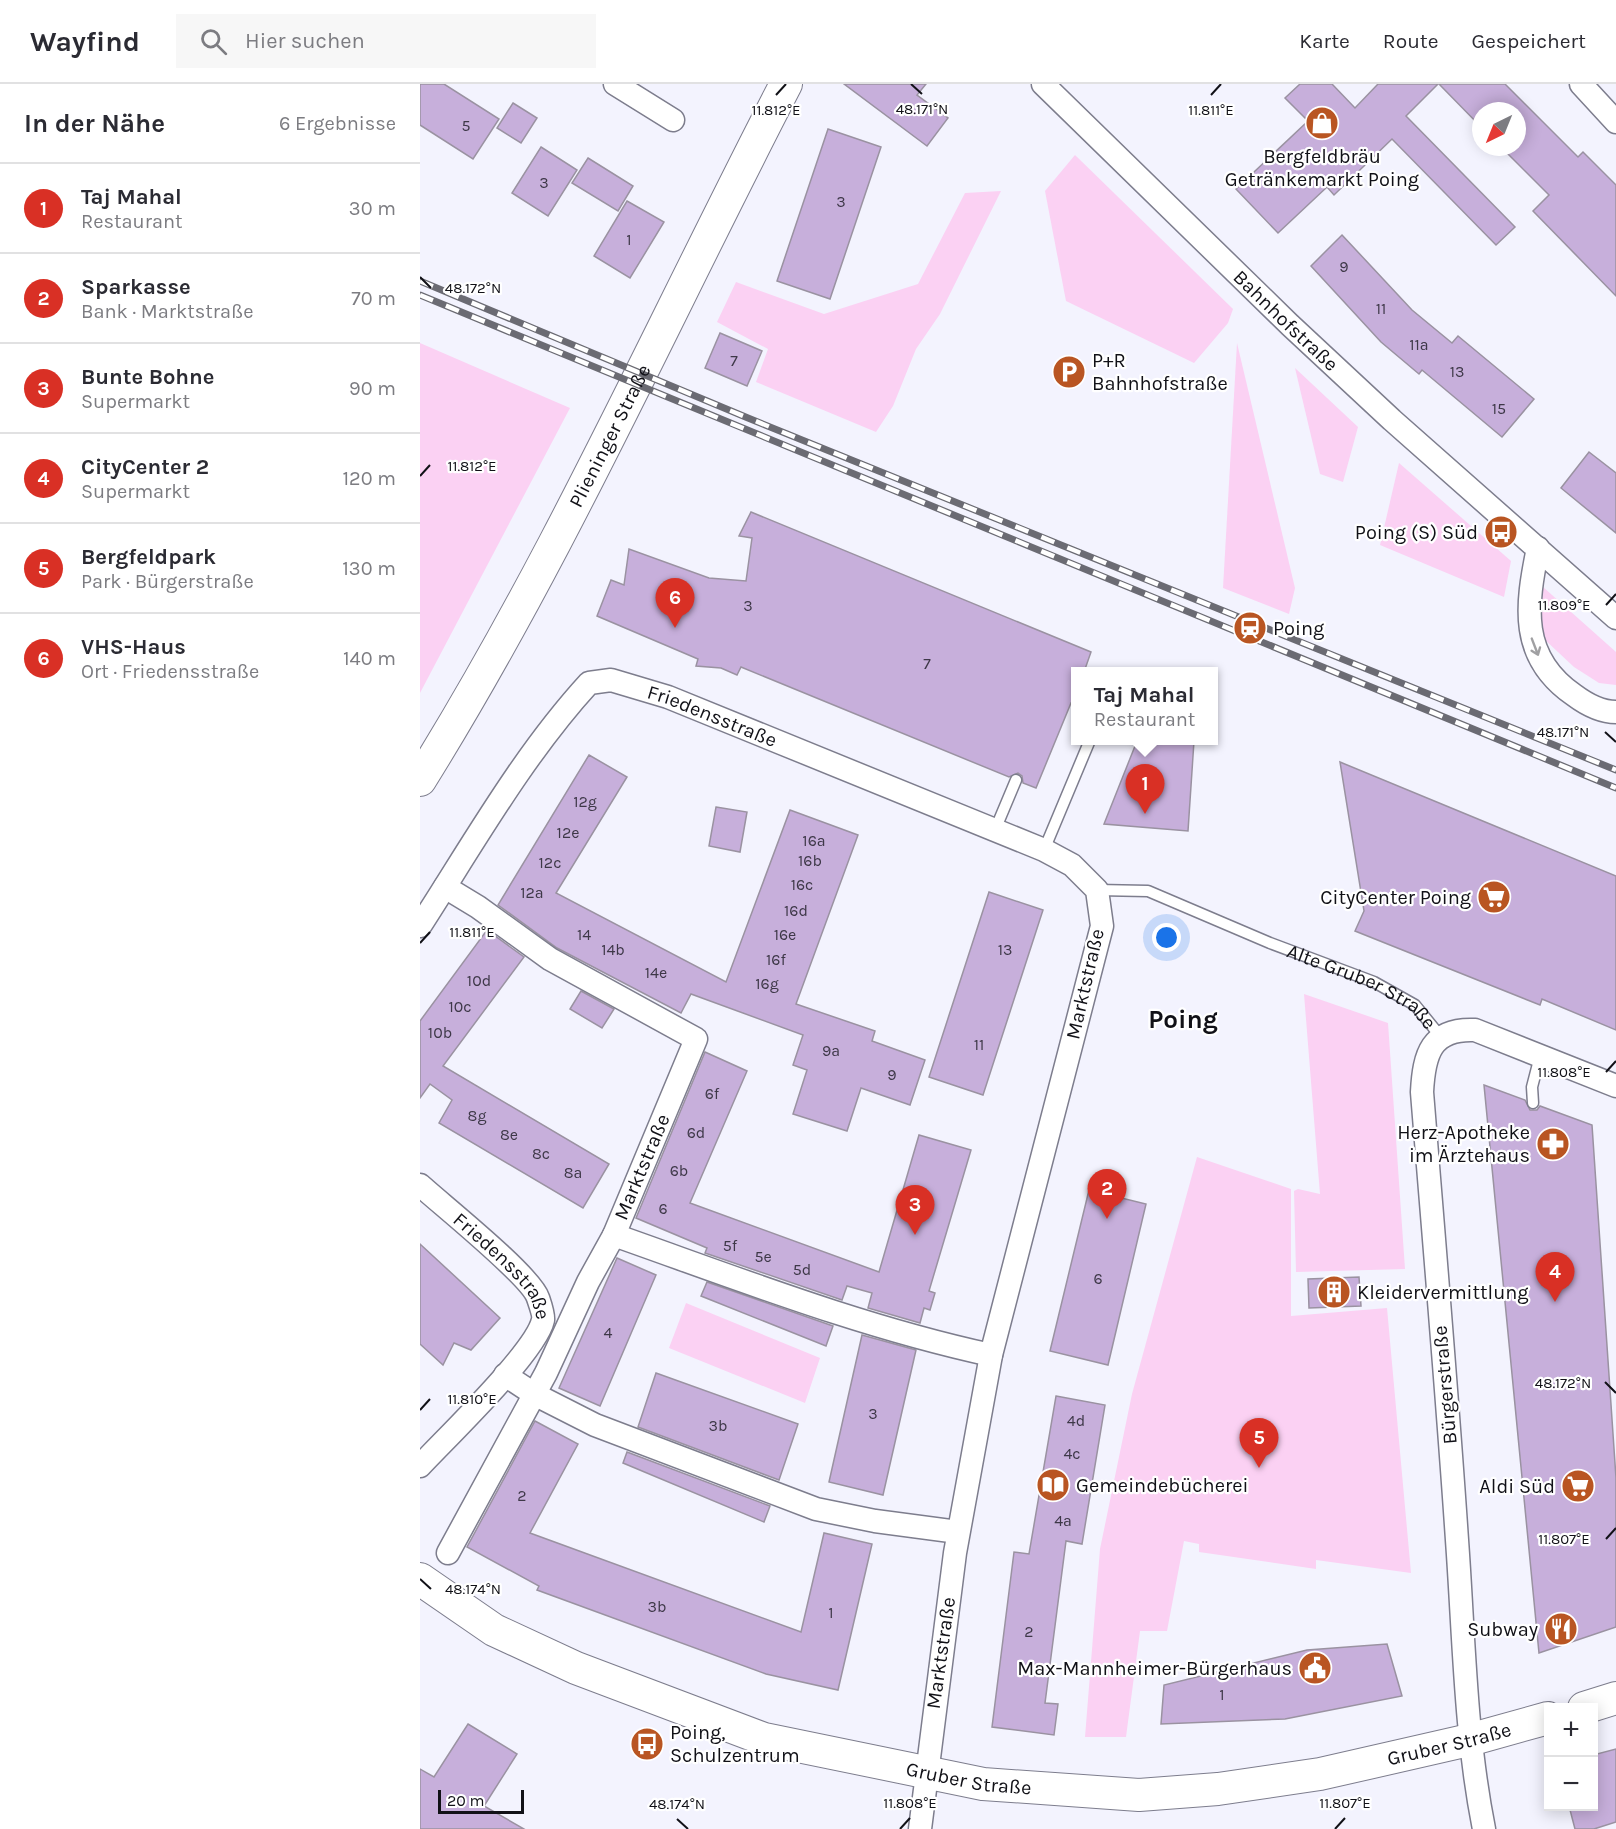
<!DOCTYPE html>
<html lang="de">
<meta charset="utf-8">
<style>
:root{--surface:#fff;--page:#f7f7f7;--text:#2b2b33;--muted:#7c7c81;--line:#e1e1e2;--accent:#d93025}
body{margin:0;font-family:Karla,sans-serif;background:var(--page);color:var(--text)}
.controls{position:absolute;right:18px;bottom:18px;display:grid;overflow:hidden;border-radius:0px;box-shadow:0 3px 15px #0003}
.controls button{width:54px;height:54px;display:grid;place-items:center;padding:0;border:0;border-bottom:2px solid var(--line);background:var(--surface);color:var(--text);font:30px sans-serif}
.compass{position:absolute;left:1052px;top:18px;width:54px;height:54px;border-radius:50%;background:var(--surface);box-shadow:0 3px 15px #0003;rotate:223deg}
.scale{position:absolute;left:18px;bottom:15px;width:86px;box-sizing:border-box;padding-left:6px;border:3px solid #111117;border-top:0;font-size:16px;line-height:21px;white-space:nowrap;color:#111117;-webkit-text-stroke:4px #fff;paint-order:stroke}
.you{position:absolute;left:747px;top:854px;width:21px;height:21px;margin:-15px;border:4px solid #fff;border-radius:50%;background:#1a73e8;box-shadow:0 0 0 9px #1a73e833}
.badge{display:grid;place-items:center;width:39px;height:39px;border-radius:50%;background:var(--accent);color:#fff;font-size:20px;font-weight:700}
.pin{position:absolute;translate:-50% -50px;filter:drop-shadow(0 2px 3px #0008)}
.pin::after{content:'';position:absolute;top:32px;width:21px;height:18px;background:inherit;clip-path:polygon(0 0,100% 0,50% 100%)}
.popup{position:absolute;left:651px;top:583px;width:147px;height:78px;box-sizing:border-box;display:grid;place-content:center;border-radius:0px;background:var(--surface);filter:drop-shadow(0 2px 4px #0005);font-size:20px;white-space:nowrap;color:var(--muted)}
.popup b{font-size:22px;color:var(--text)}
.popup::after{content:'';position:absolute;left:50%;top:100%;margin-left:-12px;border:12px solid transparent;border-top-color:var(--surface)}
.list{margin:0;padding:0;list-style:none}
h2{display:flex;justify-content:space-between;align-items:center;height:78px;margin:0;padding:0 24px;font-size:26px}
h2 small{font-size:20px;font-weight:400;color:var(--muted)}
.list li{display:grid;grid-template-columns:39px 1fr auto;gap:18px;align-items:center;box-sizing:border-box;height:90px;padding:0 24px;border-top:2px solid var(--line)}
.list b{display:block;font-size:22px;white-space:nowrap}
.list p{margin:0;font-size:20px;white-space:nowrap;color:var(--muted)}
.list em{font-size:20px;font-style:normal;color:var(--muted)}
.icon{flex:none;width:33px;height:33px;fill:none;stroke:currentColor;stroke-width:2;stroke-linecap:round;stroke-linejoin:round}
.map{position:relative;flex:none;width:1196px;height:1745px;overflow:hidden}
header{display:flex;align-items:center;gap:36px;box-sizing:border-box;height:84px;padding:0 30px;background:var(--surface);border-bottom:2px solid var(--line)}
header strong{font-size:28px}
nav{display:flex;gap:33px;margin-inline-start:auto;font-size:21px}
.search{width:420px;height:54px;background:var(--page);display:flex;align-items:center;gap:15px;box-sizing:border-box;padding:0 21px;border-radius:0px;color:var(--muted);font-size:22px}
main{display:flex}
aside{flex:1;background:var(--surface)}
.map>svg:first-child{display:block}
.green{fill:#fbd1f3}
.building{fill:#c7afdb;stroke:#9a92a1;stroke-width:1.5}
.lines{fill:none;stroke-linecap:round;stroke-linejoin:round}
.lane-casing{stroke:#7d7d8d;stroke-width:13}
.street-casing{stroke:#7d7d8d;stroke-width:25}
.secondary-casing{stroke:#7d7d8d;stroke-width:34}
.lane{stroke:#fff;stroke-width:10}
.street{stroke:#fff;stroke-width:22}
.secondary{stroke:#fff;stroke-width:32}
.rail-casing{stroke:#6b6b73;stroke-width:7}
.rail{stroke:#fff;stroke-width:4.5;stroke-dasharray:14;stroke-linecap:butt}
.oneway{stroke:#a0a0a2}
.ticks{fill:none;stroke:#111117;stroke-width:2}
.labels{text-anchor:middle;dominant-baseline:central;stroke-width:4.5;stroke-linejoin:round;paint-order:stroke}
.number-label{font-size:16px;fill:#3e3848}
.poi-label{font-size:20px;fill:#111117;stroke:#fff;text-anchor:end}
.street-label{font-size:20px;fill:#111117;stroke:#fff}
.district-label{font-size:26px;font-weight:bold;fill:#111117;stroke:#fff}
.ticks-label{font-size:15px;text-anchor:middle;fill:#111117;stroke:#fff;stroke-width:4.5;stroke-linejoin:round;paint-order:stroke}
</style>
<header>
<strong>Wayfind</strong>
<div class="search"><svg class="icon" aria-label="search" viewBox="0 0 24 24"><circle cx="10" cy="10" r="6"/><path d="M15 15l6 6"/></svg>Hier suchen</div>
<nav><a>Karte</a><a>Route</a><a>Gespeichert</a></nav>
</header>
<main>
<aside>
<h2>In der Nähe<small>6 Ergebnisse</small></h2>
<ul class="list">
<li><span class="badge">1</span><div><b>Taj Mahal</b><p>Restaurant</p></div><em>30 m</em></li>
<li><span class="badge">2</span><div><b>Sparkasse</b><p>Bank · Marktstraße</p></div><em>70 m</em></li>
<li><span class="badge">3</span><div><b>Bunte Bohne</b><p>Supermarkt</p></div><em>90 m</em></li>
<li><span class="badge">4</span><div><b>CityCenter 2</b><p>Supermarkt</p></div><em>120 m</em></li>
<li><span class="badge">5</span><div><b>Bergfeldpark</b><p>Park · Bürgerstraße</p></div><em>130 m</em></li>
<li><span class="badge">6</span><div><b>VHS-Haus</b><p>Ort · Friedensstraße</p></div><em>140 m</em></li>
</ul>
</aside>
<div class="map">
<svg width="1196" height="1745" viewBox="0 0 1196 1745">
<rect width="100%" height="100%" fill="#f3f3fe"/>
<!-- green -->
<g class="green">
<polygon points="655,71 813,225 808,239 774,279 646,217 625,107"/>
<polygon points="581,107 520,230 496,265 473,322 456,348 336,298 348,265 297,238 316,198 404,230 498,200 545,109"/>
<polygon points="0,259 150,324 0,609"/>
<polygon points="817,259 875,504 869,530 803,504"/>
<polygon points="875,284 938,343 923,398 900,390"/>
<polygon points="979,379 1091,477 1084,513 960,461"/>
<polygon points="1123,503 1196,568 1196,601 1179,599 1154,583 1123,554 1119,535"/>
<polygon points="884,910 968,939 985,1185 876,1188 874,1107 878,1105 900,1110"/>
<polygon points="777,1073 871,1105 871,1232 967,1224 991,1489 896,1476 896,1485 779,1468 779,1460 764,1457 747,1547 720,1547 706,1653 665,1653 680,1465 712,1310"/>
<polygon points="266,1219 400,1274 385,1319 249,1264"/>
</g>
<!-- building -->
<g class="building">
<polygon points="0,0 24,0 79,35 53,75 0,41"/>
<polygon points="424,0 506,0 497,11 528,34 507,62"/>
<polygon points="880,0 912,0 935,24 958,0 1018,0 986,32 1095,143 1076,161 972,55 914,111 907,103 858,149 816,105 888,37 865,14"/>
<polygon points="1019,0 1085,0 1158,73 1163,68 1196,101 1196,212 1113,127 1129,111 1081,63 1097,63 1097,27 1061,27 1061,43"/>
<polygon points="93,19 117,34 101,59 77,44"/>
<polygon points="408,45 461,63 410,215 357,197"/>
<polygon points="121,63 157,86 128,132 92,109"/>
<polygon points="168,74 213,102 198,127 152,99"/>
<polygon points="207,117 244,138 210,194 174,172"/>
<polygon points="922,151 992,226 1032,259 1038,252 1114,315 1082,353 1002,286 999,290 961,258 891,182"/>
<polygon points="300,249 342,267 327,302 285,284"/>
<polygon points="1169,368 1196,389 1196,449 1141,404"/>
<polygon points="331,428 671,568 664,588 656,588 656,621 651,619 616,704 603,699 602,692 598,689 589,693 321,583 317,591 301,584 276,582 278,575 177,532 191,496 204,501 209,465 289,494 326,497 332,454 319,452"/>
<polygon points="717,657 774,657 768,747 684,740"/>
<polygon points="169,671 207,693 136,809 306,898 370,726 438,751 376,920 455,947 452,957 505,976 490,1021 441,1004 427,1047 373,1030 387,986 373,981 383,951 271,910 261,929 137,864 78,821"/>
<polygon points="920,678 1196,792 1196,946 1122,915 1120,921 935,847 944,827"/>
<polygon points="296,723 327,728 320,768 289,762"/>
<polygon points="569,808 623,826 563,1011 509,993"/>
<polygon points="67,846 104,873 23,982 189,1080 163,1124 19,1039 32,1016 10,1000 0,1014 0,937"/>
<polygon points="161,907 194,925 182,944 150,925"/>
<polygon points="285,968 327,987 270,1119 459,1188 499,1051 551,1066 509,1207 515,1209 510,1226 504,1224 500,1239 448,1224 452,1209 427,1202 422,1216 285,1169 287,1164 216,1134"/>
<polygon points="1064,1001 1105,1016 1110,1026 1117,1026 1120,1022 1172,1041 1196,1394 1196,1543 1119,1569"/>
<polygon points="669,1106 726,1120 688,1281 630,1267"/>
<polygon points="0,1160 80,1234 51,1266 34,1259 23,1281 0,1260"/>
<polygon points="197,1174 236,1191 180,1322 139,1304"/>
<polygon points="939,1193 941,1222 889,1224 888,1195"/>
<polygon points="287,1198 413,1242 406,1262 281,1212"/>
<polygon points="442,1251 496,1266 463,1411 409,1398"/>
<polygon points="236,1289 378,1340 359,1396 218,1343"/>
<polygon points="636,1312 685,1321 662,1460 646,1457 625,1619 638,1620 634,1651 572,1643 594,1468 609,1470"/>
<polygon points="115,1337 158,1360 110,1449 381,1548 404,1449 452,1460 418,1606 346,1590 117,1506 119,1502 47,1463"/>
<polygon points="207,1368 350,1422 344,1438 203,1379"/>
<polygon points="967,1560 982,1612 865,1635 741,1640 744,1601 887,1566"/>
<polygon points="48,1640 97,1670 64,1722 104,1745 0,1745 0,1685 14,1693"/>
<polygon points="1196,1665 1196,1738 1174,1745 1155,1745 1149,1722 1173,1722 1173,1671"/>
</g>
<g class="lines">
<defs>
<g id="lane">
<polyline points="575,746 596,696"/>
<polyline points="624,766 670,656"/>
<path id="s1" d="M677,806L728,807L850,859L954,898L995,921L1021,953"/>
<polyline points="1113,1019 1112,1003 1120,972"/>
</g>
<g id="street">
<polyline points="195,0 253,36"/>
<path id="s2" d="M623,0L870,241L972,336L1196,534"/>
<polyline points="1161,0 1196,38"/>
<path d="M1118,464C1106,522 1099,573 1154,611C1166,620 1180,628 1196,628"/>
<path d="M25,803L58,823L130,875L276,955L194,1151C319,1195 442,1243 571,1271"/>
<path id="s3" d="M0,842C53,760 103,671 169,599L191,596L248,613L624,766L652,781L677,806L682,842L571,1271L535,1469L500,1745"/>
<path id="s4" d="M0,1101C22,1121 111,1192 118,1214C120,1220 124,1231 123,1236C116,1268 26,1354 0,1382"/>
<polyline points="85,1291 114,1310 175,1341 396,1425 455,1437 538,1448"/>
<polyline points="28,1469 126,1289 168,1198 194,1151"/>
<path d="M1064,1745C1045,1650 1044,1553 1037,1456C1027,1307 1014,1157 1002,1008C1004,970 1011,944 1055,946L1196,1002"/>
</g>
<g id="secondary">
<path id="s5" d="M0,696C139,473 245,233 366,0"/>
<path id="s6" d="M0,1495L74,1546L156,1584L344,1655L563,1700L719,1711L798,1705L900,1690L1049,1656L1128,1634"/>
<polyline points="1164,1624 1196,1614"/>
</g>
</defs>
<!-- lane casing -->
<use href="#lane" class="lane-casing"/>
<!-- street casing -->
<use href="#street" class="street-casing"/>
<!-- secondary casing -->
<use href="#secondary" class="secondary-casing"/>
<!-- lane -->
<use href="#lane" class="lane"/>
<!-- street -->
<use href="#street" class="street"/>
<!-- secondary -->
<use href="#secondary" class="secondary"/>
<defs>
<g id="rail">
<polyline points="0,197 328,334 1196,686"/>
<polyline points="0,211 1196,704"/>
</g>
</defs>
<!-- rail casing -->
<use href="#rail" class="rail-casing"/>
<!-- rail -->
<use href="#rail" class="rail"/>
</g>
<!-- one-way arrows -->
<defs><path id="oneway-shaft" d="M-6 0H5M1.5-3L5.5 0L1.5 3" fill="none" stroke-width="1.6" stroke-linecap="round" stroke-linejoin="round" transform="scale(1.5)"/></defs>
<use class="oneway" href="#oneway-shaft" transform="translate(1115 563) rotate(69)"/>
<!-- ticks -->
<path class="ticks" d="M491,0L502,10M356,11L366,0M791,11L801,0M0,193L11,204M0,392L10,381M1186,521L1196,510M1185,648L1196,658M0,859L10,848M1186,988L1196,977M1185,1298L1196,1309M0,1326L10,1315M1186,1455L1196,1444M0,1495L11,1505M257,1735L268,1745M480,1745L490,1734M915,1745L925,1734"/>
<!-- icons -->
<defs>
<symbol id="shop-disc" viewBox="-11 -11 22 22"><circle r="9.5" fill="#b95522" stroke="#fff"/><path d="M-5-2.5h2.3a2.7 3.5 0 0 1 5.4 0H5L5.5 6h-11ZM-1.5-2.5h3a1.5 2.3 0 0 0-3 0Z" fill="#fff"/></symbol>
<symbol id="parking-disc" viewBox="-11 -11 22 22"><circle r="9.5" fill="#b95522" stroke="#fff"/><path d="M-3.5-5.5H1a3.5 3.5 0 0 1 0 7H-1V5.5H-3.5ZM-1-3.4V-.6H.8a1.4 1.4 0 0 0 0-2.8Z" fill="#fff"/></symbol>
<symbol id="bus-disc" viewBox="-11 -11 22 22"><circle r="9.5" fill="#b95522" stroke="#fff"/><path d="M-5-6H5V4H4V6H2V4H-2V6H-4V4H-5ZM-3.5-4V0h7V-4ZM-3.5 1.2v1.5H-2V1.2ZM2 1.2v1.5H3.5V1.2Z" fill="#fff"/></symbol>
<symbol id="station-disc" viewBox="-11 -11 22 22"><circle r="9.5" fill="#b95522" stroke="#fff"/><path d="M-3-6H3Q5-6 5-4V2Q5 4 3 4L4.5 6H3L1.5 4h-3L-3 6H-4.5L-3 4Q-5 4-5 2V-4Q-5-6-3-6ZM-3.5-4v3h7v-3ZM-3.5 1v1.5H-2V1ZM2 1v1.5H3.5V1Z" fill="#fff"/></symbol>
<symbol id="supermarket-disc" viewBox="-11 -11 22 22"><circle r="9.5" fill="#b95522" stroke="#fff"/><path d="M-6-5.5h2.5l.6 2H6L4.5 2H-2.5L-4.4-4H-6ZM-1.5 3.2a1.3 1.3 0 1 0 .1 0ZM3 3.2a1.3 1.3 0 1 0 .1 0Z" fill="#fff"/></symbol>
<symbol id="pharmacy-disc" viewBox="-11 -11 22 22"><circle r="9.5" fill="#b95522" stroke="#fff"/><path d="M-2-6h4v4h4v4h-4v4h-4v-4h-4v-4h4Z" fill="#fff"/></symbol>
<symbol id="building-disc" viewBox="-11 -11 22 22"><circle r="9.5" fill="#b95522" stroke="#fff"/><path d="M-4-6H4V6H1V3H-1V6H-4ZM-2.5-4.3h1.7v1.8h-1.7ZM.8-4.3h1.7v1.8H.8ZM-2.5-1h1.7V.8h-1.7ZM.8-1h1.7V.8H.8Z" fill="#fff"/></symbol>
<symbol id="library-disc" viewBox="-11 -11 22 22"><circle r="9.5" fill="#b95522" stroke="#fff"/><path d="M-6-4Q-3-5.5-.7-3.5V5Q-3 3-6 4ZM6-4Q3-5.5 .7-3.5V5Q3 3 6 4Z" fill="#fff"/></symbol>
<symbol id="restaurant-disc" viewBox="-11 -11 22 22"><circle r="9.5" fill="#b95522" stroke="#fff"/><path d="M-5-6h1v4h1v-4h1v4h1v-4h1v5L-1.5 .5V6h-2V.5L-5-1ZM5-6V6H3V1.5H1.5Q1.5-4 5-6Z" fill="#fff"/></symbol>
<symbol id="civic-disc" viewBox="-11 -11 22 22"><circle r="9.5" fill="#b95522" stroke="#fff"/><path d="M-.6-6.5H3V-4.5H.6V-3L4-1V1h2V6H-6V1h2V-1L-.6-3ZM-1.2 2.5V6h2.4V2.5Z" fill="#fff"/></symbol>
</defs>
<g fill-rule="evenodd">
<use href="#shop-disc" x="883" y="20" width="38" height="38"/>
<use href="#parking-disc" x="630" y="269" width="38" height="38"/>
<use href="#bus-disc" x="1062" y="429" width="38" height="38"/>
<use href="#station-disc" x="811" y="525" width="38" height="38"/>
<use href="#supermarket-disc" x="1055" y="794" width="38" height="38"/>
<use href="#pharmacy-disc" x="1114" y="1041" width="38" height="38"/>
<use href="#building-disc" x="895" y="1189" width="38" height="38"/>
<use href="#library-disc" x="614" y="1382" width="38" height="38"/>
<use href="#supermarket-disc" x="1139" y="1383" width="38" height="38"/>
<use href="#restaurant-disc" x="1122" y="1526" width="38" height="38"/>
<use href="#civic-disc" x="876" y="1565" width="38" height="38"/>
<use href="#bus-disc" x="208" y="1641" width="38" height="38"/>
</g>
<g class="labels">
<!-- number labels -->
<g class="number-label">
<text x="46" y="41">5</text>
<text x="124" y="98">3</text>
<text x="421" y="117">3</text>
<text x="209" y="155">1</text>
<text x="924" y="182">9</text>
<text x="961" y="224">11</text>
<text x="999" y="260">11a</text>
<text x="314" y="276">7</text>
<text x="1037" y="287">13</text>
<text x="1079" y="324">15</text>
<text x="328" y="521">3</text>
<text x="507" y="579">7</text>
<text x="165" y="717">12g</text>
<text x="148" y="748">12e</text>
<text x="394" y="756">16a</text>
<text x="390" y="776">16b</text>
<text x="130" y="778">12c</text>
<text x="382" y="800">16c</text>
<text x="112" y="808">12a</text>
<text x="376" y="826">16d</text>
<text x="164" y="850">14</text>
<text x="365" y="850">16e</text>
<text x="193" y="865">14b</text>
<text x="585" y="865">13</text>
<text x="356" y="875">16f</text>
<text x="236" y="888">14e</text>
<text x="59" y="896">10d</text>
<text x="347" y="899">16g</text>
<text x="40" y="922">10c</text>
<text x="20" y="948">10b</text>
<text x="559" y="960">11</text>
<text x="411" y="966">9a</text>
<text x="472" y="990">9</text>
<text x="292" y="1009">6f</text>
<text x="57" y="1031">8g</text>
<text x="276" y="1048">6d</text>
<text x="89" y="1050">8e</text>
<text x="121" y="1069">8c</text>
<text x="259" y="1086">6b</text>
<text x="153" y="1088">8a</text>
<text x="243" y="1124">6</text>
<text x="310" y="1161">5f</text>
<text x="343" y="1172">5e</text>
<text x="382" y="1185">5d</text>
<text x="678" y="1194">6</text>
<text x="188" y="1248">4</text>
<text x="453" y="1329">3</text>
<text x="656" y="1336">4d</text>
<text x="298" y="1341">3b</text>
<text x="652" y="1369">4c</text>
<text x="102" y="1411">2</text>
<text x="643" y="1436">4a</text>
<text x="237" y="1522">3b</text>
<text x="411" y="1528">1</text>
<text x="609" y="1547">2</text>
<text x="802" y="1610">1</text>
</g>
<!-- poi labels -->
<g class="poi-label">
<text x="902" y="72" text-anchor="middle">Bergfeldbräu<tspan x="902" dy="23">Getränkemarkt Poing</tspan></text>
<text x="672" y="276" text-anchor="start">P+R<tspan x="672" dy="23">Bahnhofstraße</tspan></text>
<text x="1058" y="448">Poing (S) Süd</text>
<text x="853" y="544" text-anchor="start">Poing</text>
<text x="1051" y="813">CityCenter Poing</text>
<text x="1110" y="1048">Herz-Apotheke<tspan x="1110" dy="23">im Ärztehaus</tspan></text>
<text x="937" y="1208" text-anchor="start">Kleidervermittlung</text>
<text x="656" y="1401" text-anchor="start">Gemeindebücherei</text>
<text x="1135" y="1402">Aldi Süd</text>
<text x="1118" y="1545">Subway</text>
<text x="872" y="1584">Max-Mannheimer-Bürgerhaus</text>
<text x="250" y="1648" text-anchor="start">Poing,<tspan x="250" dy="23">Schulzentrum</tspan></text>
</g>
<!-- street labels -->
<g class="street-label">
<text stroke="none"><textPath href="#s2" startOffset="339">Bahnhofstraße</textPath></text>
<text stroke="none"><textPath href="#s5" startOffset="393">Plieninger Straße</textPath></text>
<text stroke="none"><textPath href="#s3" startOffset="426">Friedensstraße</textPath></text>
<text transform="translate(665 900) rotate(-77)">Marktstraße</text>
<text stroke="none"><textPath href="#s1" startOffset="286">Alte Gruber Straße</textPath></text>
<text transform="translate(222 1083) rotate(-67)">Marktstraße</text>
<text stroke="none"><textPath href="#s4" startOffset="117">Friedensstraße</textPath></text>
<text transform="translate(1025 1301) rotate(-95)">Bürgerstraße</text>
<text transform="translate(521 1569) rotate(-82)">Marktstraße</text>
<text stroke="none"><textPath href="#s6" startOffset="1076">Gruber Straße</textPath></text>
<text stroke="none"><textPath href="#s6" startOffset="590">Gruber Straße</textPath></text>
</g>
<!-- district labels -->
<g class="district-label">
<text x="763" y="935">Poing</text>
</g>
</g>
<g class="ticks-label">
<text x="502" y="30">48.171°N</text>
<text x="356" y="31">11.812°E</text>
<text x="791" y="31">11.811°E</text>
<text x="53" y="209">48.172°N</text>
<text x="52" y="387">11.812°E</text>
<text x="1144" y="526">11.809°E</text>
<text x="1143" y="653">48.171°N</text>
<text x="52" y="853">11.811°E</text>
<text x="1144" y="993">11.808°E</text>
<text x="1143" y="1304">48.172°N</text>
<text x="52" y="1320">11.810°E</text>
<text x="1144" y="1460">11.807°E</text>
<text x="53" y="1510">48.174°N</text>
<text x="490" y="1724">11.808°E</text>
<text x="925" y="1724">11.807°E</text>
<text x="257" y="1725">48.174°N</text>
</g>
</svg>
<div class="controls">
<button>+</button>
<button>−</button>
</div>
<svg class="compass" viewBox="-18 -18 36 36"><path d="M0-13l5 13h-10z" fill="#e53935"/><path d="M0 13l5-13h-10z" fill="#7c7c81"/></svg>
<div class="scale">20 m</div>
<div class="you"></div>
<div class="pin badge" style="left:725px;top:730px">1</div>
<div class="popup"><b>Taj Mahal</b>Restaurant</div>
<div class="pin badge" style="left:687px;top:1135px">2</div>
<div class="pin badge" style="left:495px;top:1151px">3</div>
<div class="pin badge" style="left:1135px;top:1218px">4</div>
<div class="pin badge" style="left:839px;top:1384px">5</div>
<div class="pin badge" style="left:255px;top:544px">6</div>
</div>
</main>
